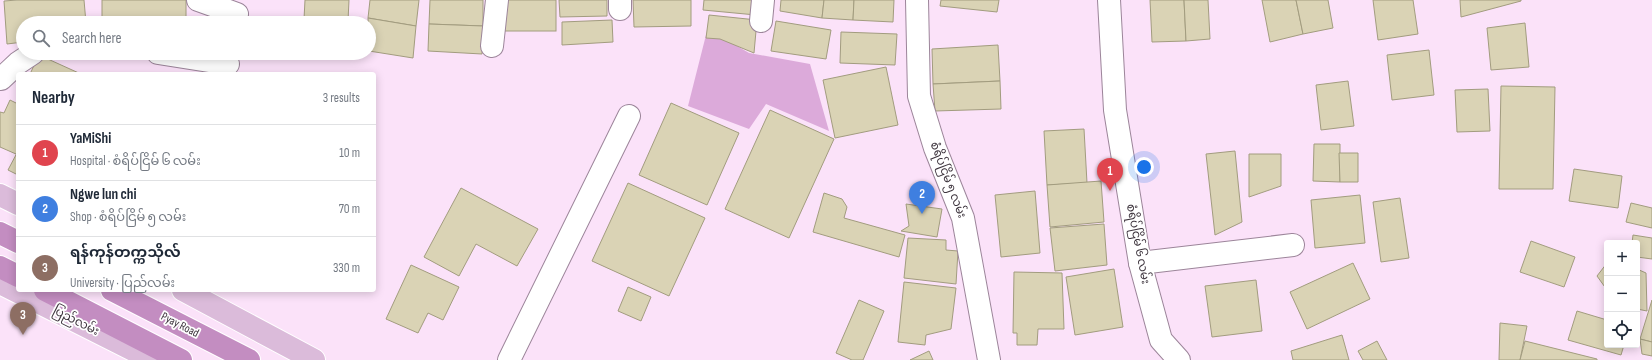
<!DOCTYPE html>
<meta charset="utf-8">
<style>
:root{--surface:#fff;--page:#f2f2f3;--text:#1f2937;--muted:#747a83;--line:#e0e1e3;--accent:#111827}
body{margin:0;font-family:"Sofia Sans Condensed","Noto Sans Myanmar",sans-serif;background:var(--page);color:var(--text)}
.controls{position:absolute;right:12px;bottom:12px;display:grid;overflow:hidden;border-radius:4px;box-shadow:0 2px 10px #0003}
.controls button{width:36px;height:36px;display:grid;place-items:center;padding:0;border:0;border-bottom:1px solid var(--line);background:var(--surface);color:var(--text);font:20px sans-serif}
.you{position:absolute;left:1144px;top:167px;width:14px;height:14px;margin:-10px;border:3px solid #fff;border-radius:50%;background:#1a73e8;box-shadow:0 0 0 6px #1a73e833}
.badge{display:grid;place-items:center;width:26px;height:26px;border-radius:50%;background:var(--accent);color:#fff;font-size:13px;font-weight:700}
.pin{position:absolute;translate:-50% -33px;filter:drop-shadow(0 1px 2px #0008)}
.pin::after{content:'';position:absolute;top:21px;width:14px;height:12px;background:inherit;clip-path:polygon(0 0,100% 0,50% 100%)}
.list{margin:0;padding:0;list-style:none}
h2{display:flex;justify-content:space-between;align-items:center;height:52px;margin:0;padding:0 16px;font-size:17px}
h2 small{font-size:13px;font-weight:400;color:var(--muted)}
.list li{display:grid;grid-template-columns:26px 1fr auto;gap:12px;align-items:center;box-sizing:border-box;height:56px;padding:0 16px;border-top:1px solid var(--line)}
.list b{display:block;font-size:15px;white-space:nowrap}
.list p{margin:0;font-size:13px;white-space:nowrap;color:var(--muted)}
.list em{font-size:13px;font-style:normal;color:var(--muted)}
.icon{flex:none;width:22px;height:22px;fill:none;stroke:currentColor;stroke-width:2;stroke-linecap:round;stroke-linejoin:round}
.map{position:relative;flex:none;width:1652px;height:360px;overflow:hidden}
.search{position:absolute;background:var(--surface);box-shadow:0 2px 10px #0003;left:16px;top:16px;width:360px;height:44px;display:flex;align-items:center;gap:10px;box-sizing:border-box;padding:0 14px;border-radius:22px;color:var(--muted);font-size:15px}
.panel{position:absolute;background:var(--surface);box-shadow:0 2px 10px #0003;left:16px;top:72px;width:360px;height:220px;border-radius:4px}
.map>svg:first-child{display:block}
.green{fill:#dcaada}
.building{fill:#dad3b5;stroke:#a29c7f}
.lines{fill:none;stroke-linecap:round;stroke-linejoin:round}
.minor-casing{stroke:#9c859a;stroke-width:24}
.major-casing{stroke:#fff;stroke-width:24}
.highway-casing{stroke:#fff;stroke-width:24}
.minor{stroke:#fff;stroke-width:22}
.major{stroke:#dbbbda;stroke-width:22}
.highway{stroke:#c38dc1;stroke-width:22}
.labels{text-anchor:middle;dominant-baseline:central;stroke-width:3.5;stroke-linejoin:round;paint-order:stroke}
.street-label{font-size:12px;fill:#3d343d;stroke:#fff}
</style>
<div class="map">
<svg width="1652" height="360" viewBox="0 0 1652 360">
<rect width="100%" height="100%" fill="#fbe2f9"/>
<!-- green -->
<polygon class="green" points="706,35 720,36 749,53 810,64 829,131 766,104 749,129 688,106"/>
<!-- building -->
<g class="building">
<polygon points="17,0 84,0 86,23 23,23 23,42 7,44 4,1"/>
<rect x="102" y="0" width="84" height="23"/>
<polygon points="305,0 349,0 348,21 304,19"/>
<polygon points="370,0 419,0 416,26 368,18"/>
<polygon points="430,0 483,0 483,26 429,24"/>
<rect x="502" y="0" width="54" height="31"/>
<polygon points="559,0 607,0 607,16 560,17"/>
<polygon points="633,0 691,0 691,26 634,27"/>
<polygon points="704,0 756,0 756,15 703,10"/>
<polygon points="781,0 824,0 822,18 780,11"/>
<polygon points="824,0 854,0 853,20 822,18"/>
<polygon points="854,0 894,0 893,22 853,20"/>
<polygon points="941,0 999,0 997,12 940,6"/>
<polygon points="1150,0 1184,0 1186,41 1152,42"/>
<polygon points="1184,0 1208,0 1210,39 1186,41"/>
<polygon points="1262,0 1296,0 1303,34 1270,42"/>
<polygon points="1296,0 1328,0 1333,28 1303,34"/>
<polygon points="1373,0 1413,0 1418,34 1378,40"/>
<polygon points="1460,0 1521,0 1521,1 1461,17"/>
<polygon points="709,15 757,20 754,53 720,39 706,38"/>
<polygon points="368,18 416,26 413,58 369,51"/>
<polygon points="612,20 613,42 562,45 562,22"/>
<polygon points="776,21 831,30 826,59 771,51"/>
<polygon points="1525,23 1529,67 1491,70 1487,28"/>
<polygon points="429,24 483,26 482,54 428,51"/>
<polygon points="841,32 897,34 895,65 840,63"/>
<polygon points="998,45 1000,81 933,84 932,49"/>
<polygon points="1429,50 1434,95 1392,100 1387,55"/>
<polygon points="39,55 81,74 30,74"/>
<polygon points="886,67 898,125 835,138 823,80"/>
<polygon points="1000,81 1001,109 935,111 933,84"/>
<polygon points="1348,81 1354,126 1321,130 1316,85"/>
<polygon points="1501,86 1555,87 1553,189 1499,189"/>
<polygon points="1488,89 1490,131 1457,132 1455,90"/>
<polygon points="10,100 18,104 18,149 16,154 0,147 0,112 4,113"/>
<polygon points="671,103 739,133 707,205 639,175"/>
<polygon points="770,110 834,139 789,238 725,209"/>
<polygon points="1084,129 1087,183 1047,185 1044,131"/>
<polygon points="1314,144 1340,144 1340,182 1313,181"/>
<polygon points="18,151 18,175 8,170"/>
<polygon points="1235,151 1242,222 1215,235 1206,154"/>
<polygon points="1339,153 1358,153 1358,182 1340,182"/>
<polygon points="1249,154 1281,154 1281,186 1249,197"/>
<polygon points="1574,169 1622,176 1618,208 1569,201"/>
<polygon points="1101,181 1104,222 1050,227 1047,185"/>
<polygon points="628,183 705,218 669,296 592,261"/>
<polygon points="461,188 538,229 517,266 476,244 459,276 424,257"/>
<polygon points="1035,191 1040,253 1001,257 995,195"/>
<polygon points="824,193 842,199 847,207 844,218 905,235 899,257 813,232"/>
<polygon points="1360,195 1365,243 1315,248 1311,200"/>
<polygon points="1400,198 1409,258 1381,262 1373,202"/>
<polygon points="1631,203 1652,208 1652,228 1626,222"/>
<polygon points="906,204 942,209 937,237 901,231 909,226"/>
<polygon points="1104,224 1107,265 1055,271 1050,228"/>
<polygon points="1633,235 1652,238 1652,259 1637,257 1637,243 1632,243"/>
<polygon points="908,238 946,240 946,250 958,251 956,284 904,278"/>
<polygon points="1531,241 1575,257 1564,287 1520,272"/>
<polygon points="1353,263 1370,299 1307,329 1290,292"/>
<polygon points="1607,263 1607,290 1597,276"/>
<polygon points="411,265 459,287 443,320 428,313 418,333 386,319"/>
<polygon points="1114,269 1123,327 1075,335 1066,277"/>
<polygon points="1637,269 1646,273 1647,311 1637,309"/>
<polygon points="1014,272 1062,273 1064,329 1038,329 1037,345 1017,345 1017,333 1013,333"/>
<polygon points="1256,280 1262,331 1212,337 1205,286"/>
<polygon points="904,282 956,288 951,329 926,335 925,345 898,342"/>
<polygon points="628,287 651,297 641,321 618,311"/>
<polygon points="859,300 884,311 863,360 852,360 836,353"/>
<polygon points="1652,300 1652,342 1640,339"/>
<polygon points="1577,311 1607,320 1607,345 1624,345 1621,355 1568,340"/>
<polygon points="1500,323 1527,326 1520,360 1499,360"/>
<polygon points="1342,335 1349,360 1293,360 1291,351"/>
<polygon points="1640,339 1652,342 1652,356 1642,354"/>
<polygon points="1377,341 1387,360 1363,360 1358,351"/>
<polygon points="1525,341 1597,359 1597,360 1520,360"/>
<polygon points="929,351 933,360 910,360"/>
</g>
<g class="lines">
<defs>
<g id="minor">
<polyline points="198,0 237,14"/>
<polyline points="620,0 620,9"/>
<polyline points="917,0 919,96 935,148 963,218 989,360"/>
<polyline points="1109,0 1115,110 1140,263 1161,340 1179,360"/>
<polyline points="761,21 763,0"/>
<polyline points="492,46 497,0"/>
<polyline points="158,53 228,64"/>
<polyline points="1,79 18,63 33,53"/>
<polyline points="1140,263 1293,245"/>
<polyline points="509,360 629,116"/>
</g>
<g id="major">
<polyline points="0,195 18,204"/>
<polyline points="0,283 153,360"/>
<polyline points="183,290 314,360"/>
</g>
<g id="highway">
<polyline points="0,233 18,242"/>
<polyline points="0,267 18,276"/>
<polyline points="45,290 181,360"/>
<polyline points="112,290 249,360"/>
</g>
</defs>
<!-- minor casing -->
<use href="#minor" class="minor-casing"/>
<!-- major casing -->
<use href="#major" class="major-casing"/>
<!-- highway casing -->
<use href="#highway" class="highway-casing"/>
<!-- minor -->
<use href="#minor" class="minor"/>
<!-- major -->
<use href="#major" class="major"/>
<!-- highway -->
<use href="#highway" class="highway"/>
</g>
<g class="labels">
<!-- street labels -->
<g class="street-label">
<text transform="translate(948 180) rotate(69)">စံရိပ်ငြိမ် ၅ လမ်း</text>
<text transform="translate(1138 244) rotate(79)">စံရိပ်ငြိမ် ၆ လမ်း</text>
<text transform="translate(76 321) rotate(27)">ပြည်လမ်း</text>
<text transform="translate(180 325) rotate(27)">Pyay Road</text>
</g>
</g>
</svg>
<div class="controls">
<button>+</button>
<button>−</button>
<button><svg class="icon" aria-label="locate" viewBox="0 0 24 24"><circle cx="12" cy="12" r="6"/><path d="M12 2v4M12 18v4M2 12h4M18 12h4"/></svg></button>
</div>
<div class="you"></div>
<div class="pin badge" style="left:1110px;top:191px;background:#e0444e">1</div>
<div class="pin badge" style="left:922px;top:214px;background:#3f7fe0">2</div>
<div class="pin badge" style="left:23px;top:335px;background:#8d6e63">3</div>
<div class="search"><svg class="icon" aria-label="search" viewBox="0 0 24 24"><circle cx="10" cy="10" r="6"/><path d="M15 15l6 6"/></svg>Search here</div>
<section class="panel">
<h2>Nearby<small>3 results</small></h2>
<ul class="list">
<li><span class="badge" style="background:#e0444e">1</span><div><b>YaMiShi</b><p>Hospital · စံရိပ်ငြိမ် ၆ လမ်း</p></div><em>10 m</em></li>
<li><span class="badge" style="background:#3f7fe0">2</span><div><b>Ngwe lun chi</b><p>Shop · စံရိပ်ငြိမ် ၅ လမ်း</p></div><em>70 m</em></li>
<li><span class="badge" style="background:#8d6e63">3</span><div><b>ရန်ကုန်တက္ကသိုလ်</b><p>University · ပြည်လမ်း</p></div><em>330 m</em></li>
</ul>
</section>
</div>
